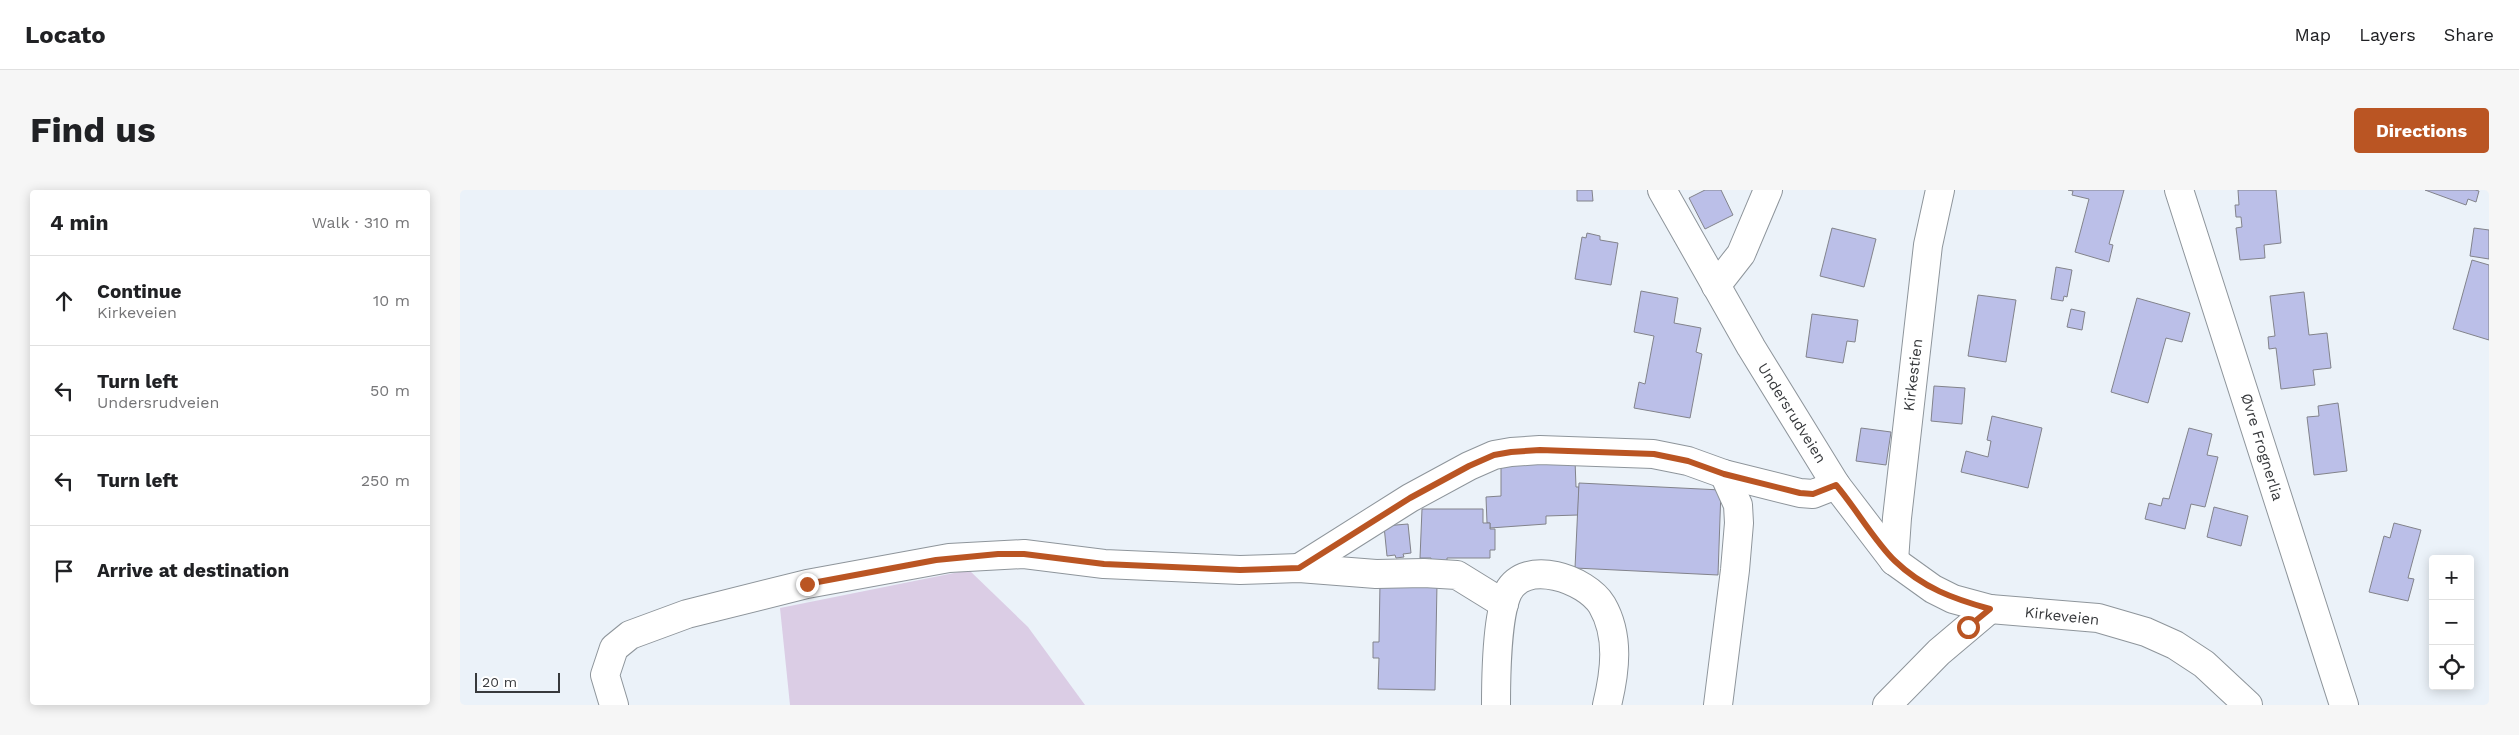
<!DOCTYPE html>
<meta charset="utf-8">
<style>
:root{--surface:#fff;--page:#f6f6f6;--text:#202124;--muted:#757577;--line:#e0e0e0;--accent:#ba5523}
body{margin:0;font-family:"Work Sans",sans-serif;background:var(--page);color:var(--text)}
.controls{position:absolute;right:15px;bottom:15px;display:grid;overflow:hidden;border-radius:5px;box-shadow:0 2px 12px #0003}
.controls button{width:45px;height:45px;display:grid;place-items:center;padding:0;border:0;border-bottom:1px solid var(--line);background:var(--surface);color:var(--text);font:25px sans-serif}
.scale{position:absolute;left:15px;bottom:12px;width:85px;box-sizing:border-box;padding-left:5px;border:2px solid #37393c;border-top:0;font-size:14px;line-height:18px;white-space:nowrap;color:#37393c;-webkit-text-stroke:4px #fff;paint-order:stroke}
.stop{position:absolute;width:15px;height:15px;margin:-11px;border:4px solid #ba5523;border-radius:50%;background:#fff}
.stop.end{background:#ba5523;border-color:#fff;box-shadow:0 1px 5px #0008}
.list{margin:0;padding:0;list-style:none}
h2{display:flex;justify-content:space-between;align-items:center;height:65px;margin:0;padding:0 20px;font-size:21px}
h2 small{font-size:16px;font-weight:400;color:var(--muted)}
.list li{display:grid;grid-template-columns:32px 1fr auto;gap:15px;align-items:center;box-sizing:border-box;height:90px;padding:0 20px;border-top:1px solid var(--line)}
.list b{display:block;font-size:19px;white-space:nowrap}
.list p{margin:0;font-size:16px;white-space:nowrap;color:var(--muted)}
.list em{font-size:16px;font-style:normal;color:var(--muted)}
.icon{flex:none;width:28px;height:28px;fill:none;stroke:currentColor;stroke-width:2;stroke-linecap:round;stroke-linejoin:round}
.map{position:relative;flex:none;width:2029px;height:515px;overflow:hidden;border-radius:5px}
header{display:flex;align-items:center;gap:30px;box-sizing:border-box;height:70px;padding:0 25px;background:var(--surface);border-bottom:1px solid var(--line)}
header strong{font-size:24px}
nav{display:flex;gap:28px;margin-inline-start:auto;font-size:18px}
.intro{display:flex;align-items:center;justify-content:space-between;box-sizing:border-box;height:120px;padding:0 30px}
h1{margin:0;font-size:35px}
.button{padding:12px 22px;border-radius:5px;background:var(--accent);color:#fff;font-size:18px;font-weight:700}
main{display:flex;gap:30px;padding:0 30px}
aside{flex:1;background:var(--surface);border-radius:5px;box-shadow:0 2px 12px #0003}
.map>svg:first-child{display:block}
.green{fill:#dbcde5}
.building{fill:#bbbfe8;stroke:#82838b}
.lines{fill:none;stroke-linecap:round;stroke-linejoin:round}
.minor-casing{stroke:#8e959b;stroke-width:30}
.minor{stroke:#fff;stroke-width:28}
.route{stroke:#ba5523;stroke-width:6}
.labels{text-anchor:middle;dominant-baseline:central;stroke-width:5;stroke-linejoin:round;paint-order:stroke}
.street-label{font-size:15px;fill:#37393c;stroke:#fff}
</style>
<header>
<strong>Locato</strong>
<nav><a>Map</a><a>Layers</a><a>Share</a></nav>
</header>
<div class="intro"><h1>Find us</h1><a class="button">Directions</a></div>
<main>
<aside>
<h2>4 min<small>Walk · 310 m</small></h2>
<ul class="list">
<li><svg class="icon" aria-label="ahead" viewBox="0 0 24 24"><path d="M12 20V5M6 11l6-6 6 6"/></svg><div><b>Continue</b><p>Kirkeveien</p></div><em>10 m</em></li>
<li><svg class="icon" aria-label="left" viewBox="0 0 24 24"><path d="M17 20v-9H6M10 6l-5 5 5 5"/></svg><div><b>Turn left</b><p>Undersrudveien</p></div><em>50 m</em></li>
<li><svg class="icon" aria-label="left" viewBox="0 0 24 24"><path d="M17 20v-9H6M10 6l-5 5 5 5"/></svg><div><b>Turn left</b></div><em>250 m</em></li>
<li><svg class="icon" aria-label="arrive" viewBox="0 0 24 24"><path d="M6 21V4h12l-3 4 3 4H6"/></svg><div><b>Arrive at destination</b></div></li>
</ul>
</aside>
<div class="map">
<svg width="2029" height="515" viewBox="0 0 2029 515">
<rect width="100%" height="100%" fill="#ebf2f9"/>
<!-- green -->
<polygon class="green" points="509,380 568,437 625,515 330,515 320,418"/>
<!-- building -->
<g class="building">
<polygon points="1117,0 1132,0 1133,11 1117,11"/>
<polygon points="1245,0 1261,0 1273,25 1245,39 1229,8"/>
<polygon points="1608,0 1664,0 1649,54 1653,55 1649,72 1615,62 1629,9 1612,5 1613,1"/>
<polygon points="1778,0 1816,0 1821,53 1804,55 1805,68 1780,70 1776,38 1782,37 1781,27 1776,27 1775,15 1779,15"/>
<polygon points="1965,0 2015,0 2019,1 2016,12 2008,9 2006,15"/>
<polygon points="1372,38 1416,49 1404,97 1360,86"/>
<polygon points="2014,38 2029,40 2029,69 2010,66"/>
<polygon points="1127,43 1140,46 1140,50 1158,53 1151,95 1115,89 1122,47 1126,48"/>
<polygon points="2012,70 2029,75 2029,150 1993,139"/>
<polygon points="1596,77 1612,80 1607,107 1604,106 1603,111 1591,109"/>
<polygon points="1181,101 1218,108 1214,133 1241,138 1236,162 1242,164 1230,228 1174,218 1179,192 1185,194 1194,146 1174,142"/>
<polygon points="1844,102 1849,145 1867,143 1871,178 1853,180 1855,195 1821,199 1816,158 1809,159 1808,147 1815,146 1810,106"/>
<polygon points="1518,105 1556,110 1546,172 1508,166"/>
<polygon points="1677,108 1730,123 1722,152 1706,148 1688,213 1651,202"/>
<polygon points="1611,119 1625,122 1622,140 1607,137"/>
<polygon points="1352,124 1398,130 1395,152 1387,151 1383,173 1346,167"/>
<polygon points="1474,196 1505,198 1502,234 1471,231"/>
<polygon points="1878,213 1887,281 1854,285 1847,227 1859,226 1858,216"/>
<polygon points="1532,226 1582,238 1568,298 1501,282 1506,261 1528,267 1531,251 1527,250"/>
<polygon points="1401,238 1431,242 1426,275 1396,271"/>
<polygon points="1729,238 1752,244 1747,265 1758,267 1745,317 1731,314 1725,339 1685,329 1689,313 1701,316 1703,308 1709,309"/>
<polygon points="1115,270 1116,297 1119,297 1118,325 1086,326 1086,334 1030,338 1030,333 1027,333 1026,307 1041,306 1041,271"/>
<polygon points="1119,293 1261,300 1258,385 1115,378"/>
<polygon points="1754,317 1788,326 1781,356 1747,347"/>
<polygon points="962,319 1023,319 1023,333 1030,333 1030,339 1035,339 1035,360 1030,360 1030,368 987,368 987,376 971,376 971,368 960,368"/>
<polygon points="1934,333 1961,340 1948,388 1954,389 1948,411 1909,402 1924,346 1930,348"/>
<polygon points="948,334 951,363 943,364 944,367 936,368 935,365 927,366 924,336"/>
<polygon points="920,393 977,394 975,500 918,499 919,468 913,468 913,452 919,452"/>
</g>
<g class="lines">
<defs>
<g id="minor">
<polyline points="1202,0 1291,157 1376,295 1434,371 1473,399 1493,409 1530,419 1638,428 1686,442 1715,455 1744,474 1788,515"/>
<polyline points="1719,0 1884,515"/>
<polyline points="1256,96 1281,64 1308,0"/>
<polyline points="1434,371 1437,328 1468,55 1480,0"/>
<polyline points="839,378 950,308 1009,276 1034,265 1051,262 1080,260 1193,264 1228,271 1264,284 1340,303 1353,304 1376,295"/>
<polyline points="154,515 145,485 154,458 170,445 227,424 347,394 489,368 564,364 644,374 780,380 839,378 916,384 964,383 997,385 1044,414"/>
<path d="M1036,515C1036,488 1037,425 1048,402C1066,368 1126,389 1142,415C1160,446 1155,482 1147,515"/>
<polyline points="1258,515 1275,380 1279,333 1278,315 1264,284"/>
<polyline points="1427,515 1479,462 1530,419"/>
</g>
</defs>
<!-- minor casing -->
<use href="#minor" class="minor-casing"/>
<!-- minor -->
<use href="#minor" class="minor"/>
</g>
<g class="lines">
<!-- route -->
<path class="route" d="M347,394L476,370L538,364H564L644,374L780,380L839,378L950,308L1009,276L1034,265L1051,262L1080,260L1194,264L1228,271L1264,284L1340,303L1353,304L1376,295C1395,317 1415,352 1435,371C1463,398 1494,409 1530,419L1508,437"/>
</g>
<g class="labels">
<!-- street labels -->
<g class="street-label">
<text transform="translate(1453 185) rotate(-83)">Kirkestien</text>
<text transform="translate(1332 223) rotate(58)">Undersrudveien</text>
<text transform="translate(1802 257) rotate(73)">Øvre Frognerlia</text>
<text transform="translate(1602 426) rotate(6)">Kirkeveien</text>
</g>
</g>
</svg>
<div class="controls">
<button>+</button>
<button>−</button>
<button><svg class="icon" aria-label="locate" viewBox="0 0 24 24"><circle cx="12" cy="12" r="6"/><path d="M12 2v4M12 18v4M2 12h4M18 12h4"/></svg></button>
</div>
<div class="scale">20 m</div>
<div class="stop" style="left:1508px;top:437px"></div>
<div class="stop end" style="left:347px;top:394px"></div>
</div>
</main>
